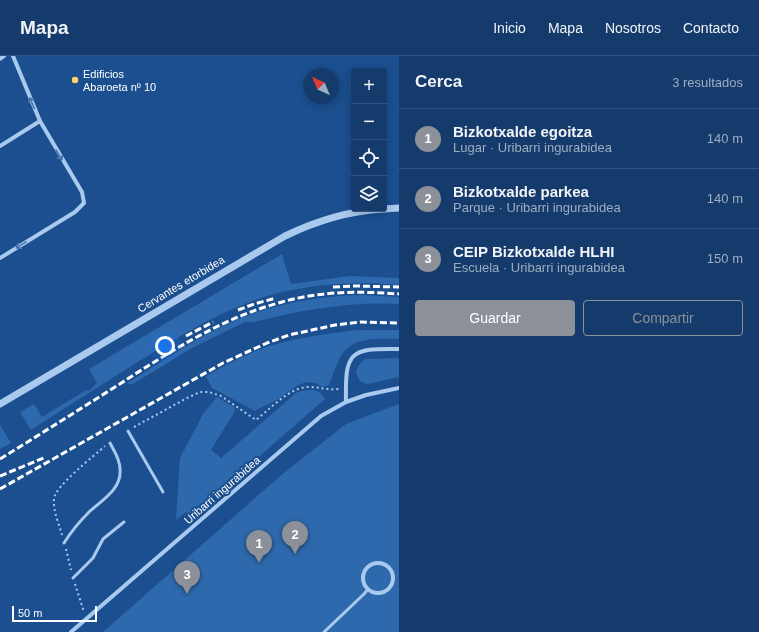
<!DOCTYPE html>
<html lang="es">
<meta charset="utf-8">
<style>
:root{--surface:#143b6b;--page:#1d4271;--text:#f1f3f6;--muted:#9dadc1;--line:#33557e;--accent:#8c9099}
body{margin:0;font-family:Helvetica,sans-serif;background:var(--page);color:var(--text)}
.controls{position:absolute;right:12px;top:12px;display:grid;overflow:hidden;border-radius:4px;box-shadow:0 2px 10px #0003}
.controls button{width:36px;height:36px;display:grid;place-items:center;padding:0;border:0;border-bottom:1px solid var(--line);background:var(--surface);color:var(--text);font:20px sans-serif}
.compass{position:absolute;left:303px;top:12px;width:36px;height:36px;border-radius:50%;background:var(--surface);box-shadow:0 2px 10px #0003;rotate:316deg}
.scale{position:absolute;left:12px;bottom:10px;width:85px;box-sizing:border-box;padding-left:4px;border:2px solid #fff;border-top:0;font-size:11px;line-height:14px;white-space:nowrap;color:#fff;-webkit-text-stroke:3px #1b4f8f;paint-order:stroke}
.you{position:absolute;left:165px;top:290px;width:14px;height:14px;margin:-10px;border:3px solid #fff;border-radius:50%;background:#1a73e8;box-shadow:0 0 0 6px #1a73e833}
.badge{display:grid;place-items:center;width:26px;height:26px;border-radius:50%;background:var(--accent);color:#fff;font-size:13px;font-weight:700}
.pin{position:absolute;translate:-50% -33px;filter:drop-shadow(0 1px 2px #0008)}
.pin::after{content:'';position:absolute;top:21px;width:14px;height:12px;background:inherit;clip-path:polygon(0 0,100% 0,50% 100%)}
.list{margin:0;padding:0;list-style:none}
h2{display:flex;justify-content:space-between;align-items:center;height:52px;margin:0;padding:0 16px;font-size:17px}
h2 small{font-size:13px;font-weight:400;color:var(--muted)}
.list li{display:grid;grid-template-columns:26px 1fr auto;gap:12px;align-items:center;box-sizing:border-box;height:60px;padding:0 16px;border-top:1px solid var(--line)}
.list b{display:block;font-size:15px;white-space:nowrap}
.list p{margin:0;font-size:13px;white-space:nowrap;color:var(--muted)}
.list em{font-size:13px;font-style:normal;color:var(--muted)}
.actions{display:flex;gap:8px;padding:12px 16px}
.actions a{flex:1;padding:9px 0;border:1px solid var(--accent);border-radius:4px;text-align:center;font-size:14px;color:var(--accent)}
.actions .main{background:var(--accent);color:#fff}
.icon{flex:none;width:22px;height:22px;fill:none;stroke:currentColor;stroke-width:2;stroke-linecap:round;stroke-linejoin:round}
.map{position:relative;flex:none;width:399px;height:576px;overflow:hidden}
header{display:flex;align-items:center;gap:24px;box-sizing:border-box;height:56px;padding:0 20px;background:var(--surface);border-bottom:1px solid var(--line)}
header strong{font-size:19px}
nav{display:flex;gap:22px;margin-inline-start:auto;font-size:14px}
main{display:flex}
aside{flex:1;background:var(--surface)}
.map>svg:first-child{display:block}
.green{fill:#2e69ad}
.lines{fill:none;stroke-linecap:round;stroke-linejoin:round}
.path{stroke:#a9c9ee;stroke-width:2;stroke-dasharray:2 3;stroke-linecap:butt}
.service{stroke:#a9c9ee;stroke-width:3}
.minor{stroke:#a9c9ee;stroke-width:4}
.tertiary{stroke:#a9c9ee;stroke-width:7}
.rail{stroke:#fff;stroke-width:3;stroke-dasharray:7 3;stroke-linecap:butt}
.oneway{stroke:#4674ac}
.poi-dot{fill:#ffd166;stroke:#1b4f8f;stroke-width:1.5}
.labels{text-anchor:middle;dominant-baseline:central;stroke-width:4;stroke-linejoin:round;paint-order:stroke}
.poi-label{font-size:11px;fill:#fff;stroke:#1b4f8f;text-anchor:start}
.street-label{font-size:11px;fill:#fff;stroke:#1b4f8f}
</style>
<header>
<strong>Mapa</strong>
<nav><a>Inicio</a><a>Mapa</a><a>Nosotros</a><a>Contacto</a></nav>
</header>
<main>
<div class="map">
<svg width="399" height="576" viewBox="0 0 399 576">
<rect width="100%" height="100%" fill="#1b4f8f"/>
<!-- green -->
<g class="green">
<path d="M282,198L291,228L350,220L399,222V229C354,225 308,228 264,241C220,255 180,280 141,304C104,327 67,351 31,374L20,356L34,348L42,361L86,334L89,335L97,327L89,313Z"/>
<path d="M362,239L399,241V248C349,245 302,254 254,266H245L192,292L133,328H127L129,326C158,308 187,288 217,273C262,250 312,240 362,239Z"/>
<path d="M358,274H399V283C380,283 356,280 343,297C337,305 333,319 329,329L322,331C305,318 291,335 278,343C270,348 262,350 255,355L212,332L206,320C223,311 240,301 258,294C290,282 325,278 358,274Z"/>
<polygon points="399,302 399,321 368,328 361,326 358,322 356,315 361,306 365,303"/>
<path d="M312,334C319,335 321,337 325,343L190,461L186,456L176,464L180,402L203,358L217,341L234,351L235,355L211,394L221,402L296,337L301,335Z"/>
<polygon points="399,348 399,576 103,576 280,420 346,368"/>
<polygon points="0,369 11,387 0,393"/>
</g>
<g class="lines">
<!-- path -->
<g class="path">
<path d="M134,371L187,342L200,336H209L221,340L256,364C270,353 290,331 308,331C319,331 327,334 339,333"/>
<path d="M62,479C59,468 53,455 54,443C54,431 95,399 105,390"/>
<polyline points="66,493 71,514"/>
<polyline points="75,528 84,556"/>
</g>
<!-- service -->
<g class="service">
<polyline points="128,375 163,436"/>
<path d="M64,487C71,476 80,465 89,456C102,444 122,433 120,413C120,403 114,395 110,387"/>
<polyline points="73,522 93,502 103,483 124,466"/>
<polyline points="324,576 364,538 368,533"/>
</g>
<!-- minor -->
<g class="minor">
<polyline points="0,3 4,0"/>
<polyline points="0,90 40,65 13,0"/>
<polyline points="0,202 75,156 84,147 82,136 40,65"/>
<path d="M346,346C345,296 349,292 399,293"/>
<circle cx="378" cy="522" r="15"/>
<polyline points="71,576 321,360 346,346 366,339 399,332"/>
</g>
<!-- tertiary -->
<g class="tertiary">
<polyline points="384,153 399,152"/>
<path d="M0,348L285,180C316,165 348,155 383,153"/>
</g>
<!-- rail -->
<g class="rail">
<polyline points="333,231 355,230 399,231"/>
<polyline points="238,254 254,248 276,242"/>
<polyline points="186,280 213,266"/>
<path d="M0,403C39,379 77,355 115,331C168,297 221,262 282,246C320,235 360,235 399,238"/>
<polyline points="0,420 46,401"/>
<polyline points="0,433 223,307 267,287 289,279 335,269 360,266 399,267"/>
</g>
</g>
<!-- one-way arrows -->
<defs><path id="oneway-shaft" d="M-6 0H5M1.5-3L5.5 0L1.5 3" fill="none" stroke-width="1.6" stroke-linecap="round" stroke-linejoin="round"/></defs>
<g class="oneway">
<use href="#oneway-shaft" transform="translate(32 47) rotate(-112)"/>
<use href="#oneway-shaft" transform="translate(59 99) rotate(59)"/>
<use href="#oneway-shaft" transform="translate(21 189) rotate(148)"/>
</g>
<!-- markers -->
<circle class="poi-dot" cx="75" cy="24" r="4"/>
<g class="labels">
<!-- poi labels -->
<g class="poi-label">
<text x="83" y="18">Edificios<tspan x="83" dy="13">Abaroeta nº 10</tspan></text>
</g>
<!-- street labels -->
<g class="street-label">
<text transform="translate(181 228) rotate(-31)">Cervantes etorbidea</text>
<text transform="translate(222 434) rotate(-41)">Uribarri ingurabidea</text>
</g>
</g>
</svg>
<div class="controls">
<button>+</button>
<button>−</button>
<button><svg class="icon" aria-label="locate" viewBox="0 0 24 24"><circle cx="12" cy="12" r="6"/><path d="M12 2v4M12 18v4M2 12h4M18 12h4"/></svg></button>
<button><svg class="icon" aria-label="layers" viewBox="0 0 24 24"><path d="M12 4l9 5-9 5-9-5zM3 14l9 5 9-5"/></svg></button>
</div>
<svg class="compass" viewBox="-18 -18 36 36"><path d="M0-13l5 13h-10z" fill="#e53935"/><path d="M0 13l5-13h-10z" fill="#9dadc1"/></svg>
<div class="scale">50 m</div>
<div class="you"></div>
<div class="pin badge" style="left:259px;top:507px">1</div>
<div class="pin badge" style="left:295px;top:498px">2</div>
<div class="pin badge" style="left:187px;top:538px">3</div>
</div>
<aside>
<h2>Cerca<small>3 resultados</small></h2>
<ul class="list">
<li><span class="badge">1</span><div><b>Bizkotxalde egoitza</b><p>Lugar · Uribarri ingurabidea</p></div><em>140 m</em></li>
<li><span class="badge">2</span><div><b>Bizkotxalde parkea</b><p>Parque · Uribarri ingurabidea</p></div><em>140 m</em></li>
<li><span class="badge">3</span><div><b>CEIP Bizkotxalde HLHI</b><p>Escuela · Uribarri ingurabidea</p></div><em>150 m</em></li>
</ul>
<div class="actions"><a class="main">Guardar</a><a>Compartir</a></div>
</aside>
</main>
